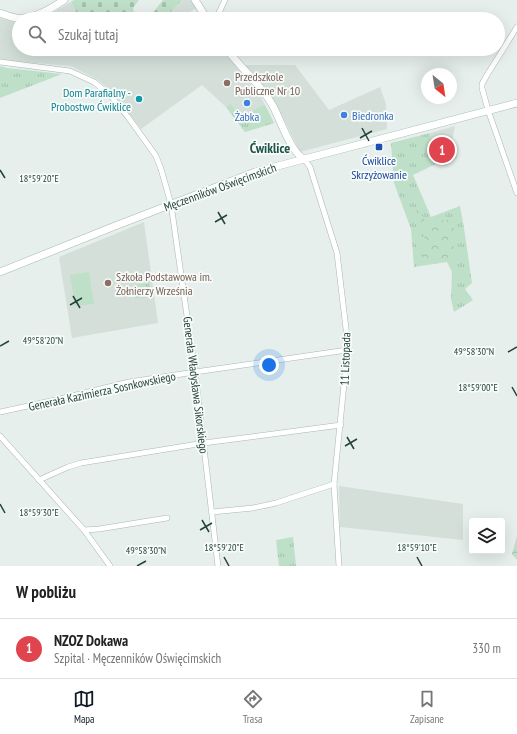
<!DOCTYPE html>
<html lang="pl">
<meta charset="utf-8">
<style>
:root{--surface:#fff;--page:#f6f6f6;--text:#222;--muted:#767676;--line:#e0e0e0;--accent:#111827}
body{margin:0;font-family:"PT Sans Narrow",sans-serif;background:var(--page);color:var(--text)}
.controls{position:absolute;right:12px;bottom:12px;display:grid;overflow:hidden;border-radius:4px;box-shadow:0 4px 16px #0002}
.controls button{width:36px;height:36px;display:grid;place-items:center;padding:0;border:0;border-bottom:1px solid var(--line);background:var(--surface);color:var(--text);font:20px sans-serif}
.compass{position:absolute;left:421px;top:68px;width:36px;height:36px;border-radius:50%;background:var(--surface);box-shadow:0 4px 16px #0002;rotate:150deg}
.you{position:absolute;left:269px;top:365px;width:14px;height:14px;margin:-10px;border:3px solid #fff;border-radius:50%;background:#1a73e8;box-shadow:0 0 0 6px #1a73e833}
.badge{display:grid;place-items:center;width:26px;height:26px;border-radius:50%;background:var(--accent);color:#fff;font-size:13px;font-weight:700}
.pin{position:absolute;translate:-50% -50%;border:2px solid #fff;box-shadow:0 1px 4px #0006}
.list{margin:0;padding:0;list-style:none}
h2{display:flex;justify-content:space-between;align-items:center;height:52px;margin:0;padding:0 16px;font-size:17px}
h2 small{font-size:13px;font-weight:400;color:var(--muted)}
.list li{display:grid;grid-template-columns:26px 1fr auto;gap:12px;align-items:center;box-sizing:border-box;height:60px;padding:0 16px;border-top:1px solid var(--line)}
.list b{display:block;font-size:15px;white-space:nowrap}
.list p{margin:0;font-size:13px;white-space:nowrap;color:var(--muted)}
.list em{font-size:13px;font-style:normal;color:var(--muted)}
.icon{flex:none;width:22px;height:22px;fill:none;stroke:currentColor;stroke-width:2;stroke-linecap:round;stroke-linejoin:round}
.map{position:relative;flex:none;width:517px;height:566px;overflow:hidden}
.search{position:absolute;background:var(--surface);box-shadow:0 4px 16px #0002;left:12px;right:12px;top:12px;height:44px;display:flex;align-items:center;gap:10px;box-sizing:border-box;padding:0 14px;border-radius:22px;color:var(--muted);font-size:15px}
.sheet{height:112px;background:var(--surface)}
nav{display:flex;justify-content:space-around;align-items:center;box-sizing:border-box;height:56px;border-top:1px solid var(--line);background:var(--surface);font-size:11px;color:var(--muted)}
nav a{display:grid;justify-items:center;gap:2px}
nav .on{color:var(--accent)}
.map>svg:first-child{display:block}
.built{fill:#d4dfda}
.grass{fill:url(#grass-tufts)}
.forest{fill:url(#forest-crowns)}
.cemetery{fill:url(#cemetery-stones)}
.pitch{fill:#bfe0c8}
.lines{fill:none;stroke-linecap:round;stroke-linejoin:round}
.street-casing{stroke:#a8b8b2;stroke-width:6}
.secondary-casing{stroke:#a4bbb3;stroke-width:8}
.street{stroke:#fff;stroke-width:5}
.secondary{stroke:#fff;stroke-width:7}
.ticks{fill:none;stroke:#24423a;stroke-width:1.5}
.education-dot{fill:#8d6e63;stroke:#f7fbf9;stroke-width:1.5}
.culture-dot{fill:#0f9aa8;stroke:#f7fbf9;stroke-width:1.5}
.shop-dot{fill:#3f7fe0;stroke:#f7fbf9;stroke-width:1.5}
.transit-dot{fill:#1a4fb4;stroke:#f7fbf9;stroke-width:1.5}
.labels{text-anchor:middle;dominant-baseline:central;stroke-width:3.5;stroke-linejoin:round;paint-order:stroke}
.education-label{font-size:12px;fill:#785e54;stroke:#f7fbf9;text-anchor:start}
.culture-label{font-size:12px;fill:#0d838f;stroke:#f7fbf9;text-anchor:end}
.shop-label{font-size:12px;fill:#366cbe;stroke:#f7fbf9;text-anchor:start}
.transit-label{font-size:12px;fill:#164399;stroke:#f7fbf9}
.street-label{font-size:12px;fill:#24423a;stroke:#f7fbf9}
.quarter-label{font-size:14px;font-weight:bold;fill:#1f5548;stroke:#f7fbf9}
.ticks-label{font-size:10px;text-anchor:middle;fill:#24423a;stroke:#f7fbf9;stroke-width:3.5;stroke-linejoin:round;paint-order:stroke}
</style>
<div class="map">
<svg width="517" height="566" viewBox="0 0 517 566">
<defs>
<pattern id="grass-tufts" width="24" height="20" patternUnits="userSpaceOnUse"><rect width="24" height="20" fill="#bfe0c8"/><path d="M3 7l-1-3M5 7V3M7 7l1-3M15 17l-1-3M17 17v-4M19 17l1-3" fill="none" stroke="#a4c1ad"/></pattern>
<pattern id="forest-crowns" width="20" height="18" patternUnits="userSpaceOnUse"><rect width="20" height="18" fill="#bfe0c8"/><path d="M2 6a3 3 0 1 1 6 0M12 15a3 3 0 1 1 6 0" fill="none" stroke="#a4c1ad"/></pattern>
<pattern id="cemetery-stones" width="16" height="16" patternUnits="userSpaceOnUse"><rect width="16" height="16" fill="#bfe0c8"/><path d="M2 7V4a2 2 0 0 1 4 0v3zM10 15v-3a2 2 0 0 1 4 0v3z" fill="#a4c1ad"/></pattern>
</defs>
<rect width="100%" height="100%" fill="#e6efeb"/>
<!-- built -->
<g class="built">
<polygon points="182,0 191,0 196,8 180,19 164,19"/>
<polygon points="71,2 80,19 35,19 52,13"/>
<polygon points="0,18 16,22 19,21 19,49 95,49 103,52 110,49 222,49 261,97 274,123 245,132 226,107 202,85 141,129 113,92 96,79 71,66 10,61 0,59"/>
<polygon points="244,65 295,65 329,110 380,87 386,104 387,129 300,152 276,104 257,78"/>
<polygon points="455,126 452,142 457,158 438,163 430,133"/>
<polygon points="144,222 158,323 72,338 59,257"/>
<polygon points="339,486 463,504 463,540 340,527"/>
</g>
<!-- grass -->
<g class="grass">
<polygon points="0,66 7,68 62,74 0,98"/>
<polygon points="230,104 243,118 257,108 265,105 274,123 245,132 226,107"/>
<path d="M430,133L438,163L413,175L431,217L460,206C465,231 468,257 472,283L465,289L473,300L454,312L451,299L452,272L447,262L414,267L411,229L394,183L391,143Z"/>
<polygon points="149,283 151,297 135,299 133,285"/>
<polygon points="293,537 296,566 279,566 276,540"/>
</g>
<!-- forest -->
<g class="forest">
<polygon points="417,207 426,222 454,219 453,259 427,261 420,251 426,240 415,220"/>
<polygon points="517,536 517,560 512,554"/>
</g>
<!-- cemetery -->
<g class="cemetery">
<polygon points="74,0 139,0 133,8 134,12 147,19 80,19 71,2"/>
<polygon points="163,0 182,0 164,19 148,19"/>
</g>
<!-- pitch -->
<polygon class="pitch" points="89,272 94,304 75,306 70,275"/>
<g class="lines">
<defs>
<g id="street">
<polyline points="216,19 225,0"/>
<polyline points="517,27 487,75 482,84 482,88 488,110 517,193"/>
<polyline points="0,62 70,71 94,82 110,95 128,117 156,156 161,169 171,204 195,372 218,566"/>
<polyline points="304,159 310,167 337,253 347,337 346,364 334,484 339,566"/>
<polyline points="0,412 60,399 129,382 195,372 347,350"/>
<polyline points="0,436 84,530 110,566"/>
<polyline points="39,480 68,467 81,463 204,443 341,425"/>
<polyline points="212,512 253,508 276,503 334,484"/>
<polyline points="84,530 99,529 167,518"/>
</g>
<g id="secondary">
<polyline points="195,0 207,19"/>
<path d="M0,13C5,15 11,17 16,18C33,20 51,9 64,0"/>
<path d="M227,49C241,69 261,84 273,106C281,121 290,151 304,159"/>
<polyline points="0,272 115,226 255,172 517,103"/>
</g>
</defs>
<!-- street casing -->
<use href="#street" class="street-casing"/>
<!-- secondary casing -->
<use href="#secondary" class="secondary-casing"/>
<!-- street -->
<use href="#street" class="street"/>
<!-- secondary -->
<use href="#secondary" class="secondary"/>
</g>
<!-- ticks -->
<path class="ticks" d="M362,128L369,141M360,138L372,131M0,170L5,178M218,212L225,224M215,222L227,215M73,296L80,308M70,305L82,298M0,346L9,341M508,352L517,347M512,387L517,396M347,437L354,449M345,446L357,439M0,504L5,513M202,520L209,532M200,530L212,523M224,557L229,566M417,557L422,566M137,566L146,561"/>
<!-- markers -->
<g class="education-dot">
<circle cx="227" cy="83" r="4"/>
<circle cx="108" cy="283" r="4"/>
</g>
<circle class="culture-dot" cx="139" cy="99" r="4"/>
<g class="shop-dot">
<circle cx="247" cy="103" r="4"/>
<circle cx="344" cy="115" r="4"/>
</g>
<rect class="transit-dot" x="375" y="143" width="8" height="8" rx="2"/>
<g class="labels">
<!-- education labels -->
<g class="education-label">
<text x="235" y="76">Przedszkole<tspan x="235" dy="14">Publiczne Nr 10</tspan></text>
<text x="116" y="276">Szkoła Podstawowa im.<tspan x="116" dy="14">Żołnierzy Września</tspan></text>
</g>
<!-- culture labels -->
<g class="culture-label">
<text x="131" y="92">Dom Parafialny -<tspan x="131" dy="14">Probostwo Ćwiklice</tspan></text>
</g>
<!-- shop labels -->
<g class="shop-label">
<text x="352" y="115">Biedronka</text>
<text x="247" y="116" text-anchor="middle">Żabka</text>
</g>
<!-- transit labels -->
<g class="transit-label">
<text x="379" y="160">Ćwiklice<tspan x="379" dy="14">Skrzyżowanie</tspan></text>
</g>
<!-- street labels -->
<g class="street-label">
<text transform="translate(220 187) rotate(-20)">Męczenników Oświęcimskich</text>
<text transform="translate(345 359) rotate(-88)">11 Listopada</text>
<text transform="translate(196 385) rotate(83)">Generała Władysława Sikorskiego</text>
<text transform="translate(102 391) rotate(-12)">Generała Kazimierza Sosnkowskiego</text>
</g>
<!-- quarter labels -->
<g class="quarter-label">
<text x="270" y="148">Ćwiklice</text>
</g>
</g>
<g class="ticks-label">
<text x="39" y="182">18°59'20"E</text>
<text x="43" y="344">49°58'20"N</text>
<text x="474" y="355">49°58'30"N</text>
<text x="478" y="391">18°59'00"E</text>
<text x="39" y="516">18°59'30"E</text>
<text x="224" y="551">18°59'20"E</text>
<text x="417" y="551">18°59'10"E</text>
<text x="146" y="554">49°58'30"N</text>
</g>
</svg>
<div class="controls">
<button><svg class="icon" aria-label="layers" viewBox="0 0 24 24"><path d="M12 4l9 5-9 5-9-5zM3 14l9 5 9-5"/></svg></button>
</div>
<svg class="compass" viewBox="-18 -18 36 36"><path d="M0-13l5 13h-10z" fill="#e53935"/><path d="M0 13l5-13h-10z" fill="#767676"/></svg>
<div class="you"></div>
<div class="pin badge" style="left:442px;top:150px;background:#e0444e">1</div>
<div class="search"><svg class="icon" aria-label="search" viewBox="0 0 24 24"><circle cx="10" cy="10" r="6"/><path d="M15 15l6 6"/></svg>Szukaj tutaj</div>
</div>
<section class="sheet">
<h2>W pobliżu<small></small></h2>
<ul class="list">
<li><span class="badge" style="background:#e0444e">1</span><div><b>NZOZ Dokawa</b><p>Szpital · Męczenników Oświęcimskich</p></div><em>330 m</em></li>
</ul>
</section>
<nav>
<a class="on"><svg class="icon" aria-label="map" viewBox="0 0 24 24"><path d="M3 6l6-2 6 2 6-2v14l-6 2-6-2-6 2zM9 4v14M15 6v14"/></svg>Mapa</a>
<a><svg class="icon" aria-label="directions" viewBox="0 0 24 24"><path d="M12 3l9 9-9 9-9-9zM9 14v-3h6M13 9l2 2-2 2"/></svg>Trasa</a>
<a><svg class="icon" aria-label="saved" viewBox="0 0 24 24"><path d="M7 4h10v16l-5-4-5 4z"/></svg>Zapisane</a>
</nav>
